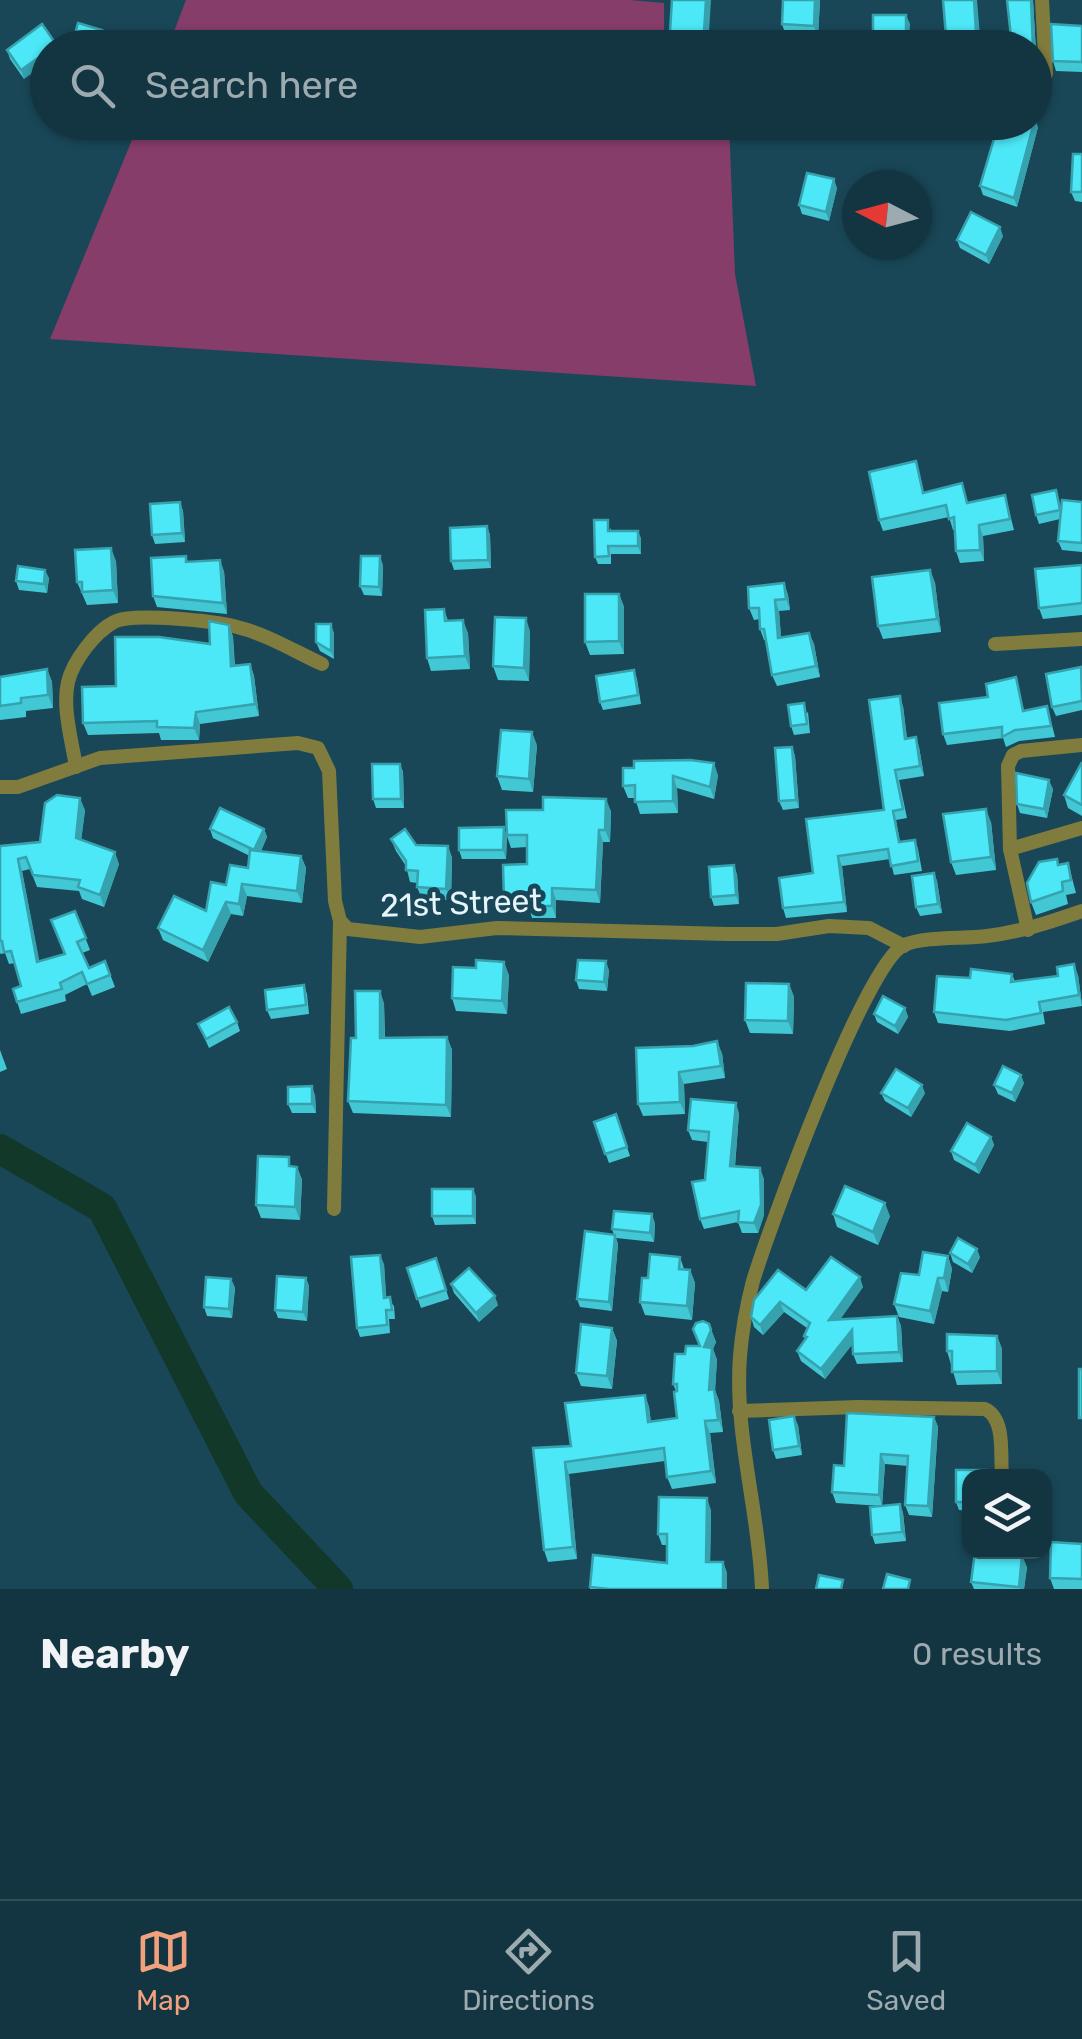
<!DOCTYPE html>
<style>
:root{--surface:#133541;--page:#20404c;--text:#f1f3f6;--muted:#9dabb1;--line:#32505a;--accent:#f1a17d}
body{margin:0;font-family:Rubik,sans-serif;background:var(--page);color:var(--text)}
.controls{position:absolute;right:30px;bottom:30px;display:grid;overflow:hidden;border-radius:20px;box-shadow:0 2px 8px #0004}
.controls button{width:90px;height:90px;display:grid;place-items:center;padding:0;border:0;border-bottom:2px solid var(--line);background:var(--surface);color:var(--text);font:50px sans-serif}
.compass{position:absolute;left:842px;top:170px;width:90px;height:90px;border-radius:50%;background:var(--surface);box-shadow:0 2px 8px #0004;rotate:276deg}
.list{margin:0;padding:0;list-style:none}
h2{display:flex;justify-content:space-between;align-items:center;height:130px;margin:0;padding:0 40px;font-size:42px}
h2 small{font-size:32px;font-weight:400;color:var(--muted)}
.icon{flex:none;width:55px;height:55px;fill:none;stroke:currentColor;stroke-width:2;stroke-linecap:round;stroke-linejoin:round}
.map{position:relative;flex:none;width:1082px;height:1589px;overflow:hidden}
.search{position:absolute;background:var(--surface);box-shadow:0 2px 8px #0004;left:30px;right:30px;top:30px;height:110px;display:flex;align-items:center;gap:25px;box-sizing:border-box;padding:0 35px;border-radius:55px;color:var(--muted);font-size:38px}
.sheet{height:310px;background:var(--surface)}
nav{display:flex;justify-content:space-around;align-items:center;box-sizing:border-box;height:140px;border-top:2px solid var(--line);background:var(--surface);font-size:28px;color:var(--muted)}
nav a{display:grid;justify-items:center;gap:5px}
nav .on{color:var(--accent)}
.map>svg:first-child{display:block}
.green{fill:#873d6a}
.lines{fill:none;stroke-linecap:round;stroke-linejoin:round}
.river{stroke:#12382a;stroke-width:30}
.street{stroke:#807c3d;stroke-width:14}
.wall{fill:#42c8d5}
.shaded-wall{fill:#36a2ae}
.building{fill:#4de8f8;stroke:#36a2ae;stroke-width:2.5}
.labels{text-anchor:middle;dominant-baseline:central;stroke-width:10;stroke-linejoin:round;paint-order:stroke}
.street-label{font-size:32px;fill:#e5f5fb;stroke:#194757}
</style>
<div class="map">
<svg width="1082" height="1589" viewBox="0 0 1082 1589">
<rect width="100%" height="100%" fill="#194757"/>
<!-- green -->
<g class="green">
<polygon points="186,0 630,0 664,3 664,47 168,47"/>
<polygon points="139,123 729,123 735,274 756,386 50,339"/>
</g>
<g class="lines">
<!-- river -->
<polyline class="river" points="0,1149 102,1208 248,1493 338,1589"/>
<!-- street -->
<g class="street">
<polyline points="1042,0 1046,74"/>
<polyline points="995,644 1082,639"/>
<path d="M76,767C72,741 62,708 68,682C73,661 95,632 114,622C132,612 215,621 237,627C266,634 294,651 322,664"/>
<polyline points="0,787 18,787 100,758 298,743 318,748 329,771 335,901 340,921 348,929 420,937 497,928 727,934 777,934 829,926 869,928 904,946"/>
<polyline points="1010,849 1082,828"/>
<polyline points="1028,930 1010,849 1008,766 1013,755 1021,751 1082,745"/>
<polyline points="334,1209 340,921"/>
<path d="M739,1411L858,1407L985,1409C1006,1419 1000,1455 1002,1476"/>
<path d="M762,1589C759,1511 734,1434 740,1356C742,1332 747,1304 753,1281C769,1229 865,963 904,945C925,936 964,939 987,936C1021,932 1050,922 1082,911"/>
</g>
</g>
<!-- wall -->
<g class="wall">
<polygon points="820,0 818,37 786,36 782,24"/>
<polygon points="1007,0 1033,0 1038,87 1034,88 1034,48 1015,46 1011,37"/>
<polygon points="42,24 24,79 10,59 7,50"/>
<polygon points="1082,26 1082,72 1056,71 1053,61"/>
<polygon points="901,122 931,122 927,140 903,134 900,126"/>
<polygon points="1038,127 1017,207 983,195 980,186"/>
<polygon points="1082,154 1082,202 1075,201 1071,192"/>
<polygon points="837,188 829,221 802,214 799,205"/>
<polygon points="1003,236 989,264 960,248 957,240"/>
<polygon points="916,461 924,493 968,503 1005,495 1014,530 983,536 984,561 960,563 956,551 955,530 953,530 949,517 883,531 879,520"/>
<polygon points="1056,490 1061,508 1082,502 1082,552 1062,550 1058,541 1060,519 1039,524 1036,515"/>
<polygon points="180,502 183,511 185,542 155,544 152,535"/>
<polygon points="487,526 490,535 491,568 454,570 451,561"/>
<polygon points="611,528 611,531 641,538 641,554 611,554 611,564 598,564 595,557"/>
<polygon points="186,556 188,562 224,571 227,614 157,607 153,596"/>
<polygon points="116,561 118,603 87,605 77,582"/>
<polygon points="383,565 382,596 364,595 360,586"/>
<polygon points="1082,565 1082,615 1043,619 1039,608"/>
<polygon points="930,570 935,583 941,632 883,639 878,626"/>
<polygon points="49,578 47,593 19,590 16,581"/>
<polygon points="784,583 788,595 790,610 779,611 781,638 809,633 814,644 820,677 777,686 772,675 766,640 764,640 760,629 760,619 754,620 749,608"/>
<polygon points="619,594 624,607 624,654 590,655 585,642"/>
<polygon points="444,609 448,621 468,633 470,669 431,671 427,658"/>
<polygon points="229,625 233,637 235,666 250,664 254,676 259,716 200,724 199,740 161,740 159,733 88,735 83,723 116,686 210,644"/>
<polygon points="530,631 529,681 498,680 493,666"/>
<polygon points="334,633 334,659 320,651 316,642"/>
<polygon points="47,669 52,682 53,708 26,711 26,717 0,720 0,677"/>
<polygon points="634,670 637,679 641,704 603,710 600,702"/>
<polygon points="1082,670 1082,710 1056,716 1052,707"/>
<polygon points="1016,677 1024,711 1047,706 1055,737 1019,741 1006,747 1003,738 947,745 943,734 988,697"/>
<polygon points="903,706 907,738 919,747 924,776 899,780 907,818 896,820 900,842 915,840 918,849 922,871 894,875 890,859 842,866 847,912 786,918 783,908 813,873 884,810"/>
<polygon points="808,712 810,733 794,735 791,726"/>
<polygon points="537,745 533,792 502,790 497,776"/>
<polygon points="792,747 795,756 799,808 783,810 779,801"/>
<polygon points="1082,762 1082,816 1068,808 1064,795"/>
<polygon points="400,764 403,772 404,808 376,808 373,799"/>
<polygon points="623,768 718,775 714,799 677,788 678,813 640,814 635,798 628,798 623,786"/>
<polygon points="1053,789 1047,818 1020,813 1017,804"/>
<polygon points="85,810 81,840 119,864 104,907 82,899 79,891 37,887 30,869 22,871 39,962 64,954 75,911 90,950 82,953 89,968 105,961 115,987 92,996 87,984 65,995 66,1001 21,1014 13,989 21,986 15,963 9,964 5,953 1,954 0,953 0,846 40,842"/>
<polygon points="611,811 610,842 603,842 600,903 556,900 556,918 532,918 530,911 508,913 504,900 527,864 527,847 511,848 507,836 506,859 462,859 459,850 507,835"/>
<polygon points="991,822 996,870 956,875 951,862"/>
<polygon points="210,829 264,829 267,837 261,851 301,856 306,868 302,903 247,896 243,916 231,914 208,962 163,940 158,928 206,911 226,885 248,868 250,856 213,838"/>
<polygon points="391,839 416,845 448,846 452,858 451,900 422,899 417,887 417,883 410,882 406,866 396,851"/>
<polygon points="1068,863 1076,893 1066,895 1068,904 1036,915 1031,902 1059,865"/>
<polygon points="934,873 937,881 942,913 920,916 916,907"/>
<polygon points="737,874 739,904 714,906 711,897"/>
<polygon points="476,968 509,975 507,1014 456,1011 452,998"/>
<polygon points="609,970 607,991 579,989 576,980"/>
<polygon points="1012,974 1015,982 1078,975 1082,1006 1043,1012 1045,1024 1010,1031 938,1023 934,1012 970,978"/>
<polygon points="789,984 794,997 793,1034 750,1033 745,1020"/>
<polygon points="304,985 307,994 309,1014 271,1019 267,1010"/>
<polygon points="384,1003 385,1038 447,1037 452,1050 451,1117 353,1113 348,1101 356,1038"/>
<polygon points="905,1008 908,1017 898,1034 877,1022 874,1014"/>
<polygon points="237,1022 240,1031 209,1048 198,1024"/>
<polygon points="636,1048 722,1053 725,1078 684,1084 685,1114 643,1116 638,1104"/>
<polygon points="0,1050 7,1069 0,1072"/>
<polygon points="1024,1083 1015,1102 998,1094 994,1085"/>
<polygon points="881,1093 925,1093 911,1117 885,1101"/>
<polygon points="315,1095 316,1113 292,1113 288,1104"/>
<polygon points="739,1113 735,1167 764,1179 764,1215 758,1233 742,1233 738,1222 704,1229 700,1219 708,1142 692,1140 688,1130"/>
<polygon points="616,1114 630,1156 609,1163 594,1122"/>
<polygon points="991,1137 994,1145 979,1174 954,1160 951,1151"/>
<polygon points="293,1166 297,1167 302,1180 300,1220 261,1218 256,1205"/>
<polygon points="473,1189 476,1197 476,1224 435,1225 432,1216"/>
<polygon points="833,1214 890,1216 878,1245 837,1227"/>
<polygon points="655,1223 654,1242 616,1238 618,1244 612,1311 580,1307 577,1299 614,1235 612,1229"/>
<polygon points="950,1253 980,1257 972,1273 953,1262"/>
<polygon points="948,1256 952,1269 948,1292 942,1291 934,1324 899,1317 894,1304 919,1275"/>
<polygon points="680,1257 684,1269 690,1270 695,1283 692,1320 645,1315 640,1302 648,1278"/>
<polygon points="436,1258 449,1299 421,1308 407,1268"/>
<polygon points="384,1264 386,1297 394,1306 395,1319 389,1319 390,1333 360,1337 357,1328"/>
<polygon points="306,1278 309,1286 307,1321 278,1318 275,1310"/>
<polygon points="231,1279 235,1288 232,1318 207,1316 204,1307"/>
<polygon points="451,1284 498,1305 479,1322 454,1293"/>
<polygon points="863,1287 840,1319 897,1316 901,1326 903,1362 857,1364 853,1354 853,1343 825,1379 801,1361 797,1351 805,1340 804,1336 807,1328 784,1312 763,1335 754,1327 751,1317 806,1290"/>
<polygon points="709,1324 716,1342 713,1349 717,1360 715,1390 719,1401 723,1432 710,1433 716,1483 672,1489 667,1477 665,1461 569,1474 577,1559 548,1562 544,1550 533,1448 571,1446 645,1395 649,1407 651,1422 677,1418 676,1391 673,1384 685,1354 700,1346"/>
<polygon points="612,1328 617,1341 612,1389 581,1386 576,1373"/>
<polygon points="997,1336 1002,1349 1002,1384 957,1385 947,1351"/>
<polygon points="934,1417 938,1427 932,1517 909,1515 905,1505 908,1466 885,1464 882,1506 900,1504 903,1513 906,1541 875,1544 872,1535 882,1506 836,1503 832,1492 844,1466"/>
<polygon points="798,1425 802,1455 776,1459 773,1450"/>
<polygon points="970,1476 970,1511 959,1510 956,1502"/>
<polygon points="711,1510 710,1562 723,1562 727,1573 727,1589 590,1589 590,1587 667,1563 667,1545 662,1545 658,1534"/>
<polygon points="1082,1544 1082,1589 1054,1589 1050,1578"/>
<polygon points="975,1552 999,1552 1027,1567 1024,1589 974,1589 971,1582"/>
</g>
<!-- shaded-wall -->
<g class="shaded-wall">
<polygon points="706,0 711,0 708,48 703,48"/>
<polygon points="815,0 820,0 818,37 814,26"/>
<polygon points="974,0 977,0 981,48 977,48"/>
<polygon points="1031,0 1033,0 1038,87 1035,79 1034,48 1033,48"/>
<polygon points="906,15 910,24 909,48 906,48"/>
<polygon points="102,30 105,38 103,48 97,48"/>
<polygon points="48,51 48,62 24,79 21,70"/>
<polygon points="1035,118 1038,127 1017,207 1014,198"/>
<polygon points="926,122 931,122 927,140 924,132"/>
<polygon points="834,179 837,188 829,221 826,212"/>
<polygon points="1000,227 1003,236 989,264 986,255"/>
<polygon points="180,502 183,511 185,542 182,533"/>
<polygon points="979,525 983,536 984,561 980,550"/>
<polygon points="487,526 490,535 491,568 488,560"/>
<polygon points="638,531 641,538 641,554 638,546"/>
<polygon points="111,548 116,561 118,603 113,590"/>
<polygon points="380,556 383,565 382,596 379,587"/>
<polygon points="220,560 224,571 227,614 223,603"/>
<polygon points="45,570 49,578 47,593 44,584"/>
<polygon points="930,570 935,583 941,632 937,619"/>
<polygon points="784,583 788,595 790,610 786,599"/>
<polygon points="619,594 624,607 624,654 619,641"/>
<polygon points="775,600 779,611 782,650 778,638"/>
<polygon points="526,618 530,631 529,681 524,668"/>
<polygon points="463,620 468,633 470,669 465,656"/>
<polygon points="331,624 334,633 334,659 331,651"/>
<polygon points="229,625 233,637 235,678 231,666"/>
<polygon points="809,633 814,644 820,677 816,666"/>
<polygon points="250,664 254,676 259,716 255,704"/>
<polygon points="47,669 52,682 53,708 48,695"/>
<polygon points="900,696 903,706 908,748 905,739"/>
<polygon points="196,712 200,724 199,740 194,728"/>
<polygon points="532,732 537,745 533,792 529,779"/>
<polygon points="916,737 919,747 924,776 920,766"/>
<polygon points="792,747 795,756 799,808 796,800"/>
<polygon points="714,763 718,775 714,799 710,787"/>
<polygon points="400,764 403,772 404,808 401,799"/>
<polygon points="673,776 677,788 678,813 673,801"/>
<polygon points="1049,780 1053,789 1047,818 1044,809"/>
<polygon points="80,798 85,810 80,850 76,838"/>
<polygon points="606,799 611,811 610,842 605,830"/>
<polygon points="986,809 991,822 996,870 991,857"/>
<polygon points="504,827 507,836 506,859 503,850"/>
<polygon points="264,829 267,837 257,859 254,850"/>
<polygon points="599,830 603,842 600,903 596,890"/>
<polygon points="448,846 452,858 451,900 446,889"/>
<polygon points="115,852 119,864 104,907 100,895"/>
<polygon points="301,856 306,868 302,903 297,891"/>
<polygon points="838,856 842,866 847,912 844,902"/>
<polygon points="18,859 22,871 42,974 37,962"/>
<polygon points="734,865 737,874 739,904 736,895"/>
<polygon points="934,873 937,881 942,913 938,904"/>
<polygon points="242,884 247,896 243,916 239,904"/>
<polygon points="552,888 556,900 556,918 552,906"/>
<polygon points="226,902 231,914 208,962 203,950"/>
<polygon points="606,961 609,970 607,991 604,982"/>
<polygon points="504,962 509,975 507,1014 502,1001"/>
<polygon points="1074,964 1078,975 1082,1004 1079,995"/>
<polygon points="789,984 794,997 793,1034 788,1021"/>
<polygon points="380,991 384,1003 385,1050 380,1038"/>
<polygon points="905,1008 908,1017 898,1034 895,1026"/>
<polygon points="447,1037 452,1050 451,1117 446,1105"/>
<polygon points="717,1041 722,1053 725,1078 721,1066"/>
<polygon points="679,1072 684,1084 685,1114 680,1102"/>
<polygon points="1021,1075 1024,1083 1015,1102 1012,1093"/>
<polygon points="922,1085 925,1093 911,1117 908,1108"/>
<polygon points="312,1086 315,1095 316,1113 312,1104"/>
<polygon points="736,1103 739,1113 734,1177 730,1166"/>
<polygon points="991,1137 994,1145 979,1174 975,1165"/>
<polygon points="297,1167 302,1180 300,1220 295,1207"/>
<polygon points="760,1168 764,1179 764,1215 758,1233 754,1223"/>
<polygon points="473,1189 476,1197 476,1224 473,1216"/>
<polygon points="885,1203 890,1216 878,1245 873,1232"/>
<polygon points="652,1214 655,1223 654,1242 650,1233"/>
<polygon points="615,1235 618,1244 612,1311 609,1302"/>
<polygon points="977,1249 980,1257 972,1273 968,1264"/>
<polygon points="380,1255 384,1264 387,1306 384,1298"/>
<polygon points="948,1256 952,1269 948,1292 944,1278"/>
<polygon points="690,1270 695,1283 692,1320 687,1306"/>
<polygon points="860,1277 863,1287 833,1330 829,1320"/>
<polygon points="306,1278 309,1286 307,1321 303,1312"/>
<polygon points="938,1278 942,1291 934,1324 930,1311"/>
<polygon points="231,1279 235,1288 232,1318 229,1309"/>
<polygon points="495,1296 498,1305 479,1322 476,1313"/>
<polygon points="780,1302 784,1312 763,1335 760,1325"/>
<polygon points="897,1316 901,1326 903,1362 899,1352"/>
<polygon points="612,1328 617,1341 612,1389 607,1376"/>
<polygon points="711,1330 716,1342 713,1349 717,1360 715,1390 719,1401 723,1432 709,1390 704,1347"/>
<polygon points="852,1330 856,1340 825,1379 821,1369"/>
<polygon points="997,1336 1002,1349 1002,1384 997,1371"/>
<polygon points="645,1395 649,1407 652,1434 648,1422"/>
<polygon points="794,1416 798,1425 802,1455 799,1446"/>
<polygon points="934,1417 938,1427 932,1517 928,1506"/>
<polygon points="705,1421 710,1433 716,1483 711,1471"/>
<polygon points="881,1454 885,1464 882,1506 879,1495"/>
<polygon points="565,1462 569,1474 577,1559 573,1547"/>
<polygon points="707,1498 711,1510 710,1573 706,1562"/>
<polygon points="900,1504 903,1513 906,1541 902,1532"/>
<polygon points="1022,1555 1027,1567 1024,1589 1020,1589"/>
<polygon points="723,1562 727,1573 727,1589 723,1589"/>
</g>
<!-- building -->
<g class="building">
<polygon points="672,0 706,0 703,48 669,48"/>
<polygon points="783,0 815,0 814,26 782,24"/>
<polygon points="943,0 974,0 977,48 947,48"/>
<polygon points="1007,0 1031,0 1033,48 1016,48 1016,36 1011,37"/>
<rect x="873" y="15" width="33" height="33"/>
<polygon points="78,23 102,30 97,48 71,48"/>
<polygon points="42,24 56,44 52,48 48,48 48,51 21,70 7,50"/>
<polygon points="1051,24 1082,26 1082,62 1053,61"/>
<polygon points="901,122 926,122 924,132 900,126"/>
<polygon points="999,122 1034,122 1014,198 980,186"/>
<polygon points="1073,154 1082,154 1082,192 1071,192"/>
<polygon points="807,173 834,179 826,212 799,205"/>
<polygon points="971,212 1000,227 986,255 957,240"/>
<polygon points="916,461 923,493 962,483 967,503 1005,495 1010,519 979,525 980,550 956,551 954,517 949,519 946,505 879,520 869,472"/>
<polygon points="1056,490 1060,510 1036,515 1032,495"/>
<polygon points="1062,500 1082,502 1082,543 1058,541"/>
<polygon points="180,502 182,533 152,535 150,504"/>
<polygon points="594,520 608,520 608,531 638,531 638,546 608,546 609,556 595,557"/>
<polygon points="487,526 488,560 451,561 450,528"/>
<polygon points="111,548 113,590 82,592 82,582 77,582 75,550"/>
<polygon points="186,556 186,562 220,560 223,603 153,596 151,558"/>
<polygon points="361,556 380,556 379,587 360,586"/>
<polygon points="1082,565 1082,603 1039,608 1035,569"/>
<polygon points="18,566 45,570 44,584 16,581"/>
<polygon points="930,570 937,619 878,626 872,577"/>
<polygon points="784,583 786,599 775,600 778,638 809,633 816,666 772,675 764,629 760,629 759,608 749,608 748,587"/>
<polygon points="585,594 619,594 619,641 585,642"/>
<polygon points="444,609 445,621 463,620 465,656 427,658 425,610"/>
<polygon points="495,617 526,618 524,668 493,666"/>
<polygon points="209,621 229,625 231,666 250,664 255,704 196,712 194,728 157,727 157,721 83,723 82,687 116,686 115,637 159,637 210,644"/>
<polygon points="316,624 331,624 331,651 316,642"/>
<polygon points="1081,667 1082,701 1052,707 1046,674"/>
<polygon points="47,669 48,695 21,698 21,703 0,706 0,677"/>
<polygon points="634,670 638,695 600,702 596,676"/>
<polygon points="1016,677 1023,711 1047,706 1051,726 1015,730 1002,737 1002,727 943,734 939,703 988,697 986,684"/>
<polygon points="900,696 905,739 916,737 920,766 895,770 903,809 893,811 899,842 915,840 918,861 891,866 888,849 838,856 844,902 783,908 779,878 813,873 806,819 884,810 869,700"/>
<polygon points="804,703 807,724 791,726 788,705"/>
<polygon points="501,730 532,732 529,779 497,776"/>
<polygon points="792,747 796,800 779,801 775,748"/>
<polygon points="690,760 714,763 710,787 673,776 673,801 635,802 635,785 623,786 623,768 634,768 634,761"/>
<polygon points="1082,762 1082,805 1064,795"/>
<polygon points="372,764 400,764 401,799 373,799"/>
<polygon points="1016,773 1049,780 1044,809 1017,804"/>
<polygon points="57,795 80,798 76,838 115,852 100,895 78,887 80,880 33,875 26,857 18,859 37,962 65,954 51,920 75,911 86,938 77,942 89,968 105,961 110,975 87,984 82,972 60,983 62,989 17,1002 13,989 21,986 11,951 4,952 2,941 0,941 0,846 40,842 45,803"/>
<polygon points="543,797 606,799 605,830 599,830 596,890 552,888 552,906 528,906 528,899 504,900 503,865 527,864 527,835 507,835 506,810 543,810"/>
<polygon points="220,808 264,829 254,850 210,829"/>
<polygon points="986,809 991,857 951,862 943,814"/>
<polygon points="504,827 503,850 459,850 459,828"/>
<polygon points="405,829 416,845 448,846 446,889 417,887 418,871 406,870 406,861 391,839"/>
<polygon points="250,850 301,856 297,891 242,884 239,904 226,902 203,950 158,928 174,896 206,911 211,882 226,885 230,865 248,868"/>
<polygon points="1057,859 1058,865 1068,863 1071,880 1062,882 1063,891 1031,902 1027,883 1039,862"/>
<polygon points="734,865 736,895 711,897 709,867"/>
<polygon points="934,873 938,904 916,907 912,876"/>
<polygon points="476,960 504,962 502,1001 452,998 453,967 476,968"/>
<polygon points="578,960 606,961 604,982 576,980"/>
<polygon points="1074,964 1079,995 1039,1002 1041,1013 1006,1020 934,1012 937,976 970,978 971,969 1012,974 1011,982 1058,976 1057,967"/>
<polygon points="746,983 789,984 788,1021 745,1020"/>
<polygon points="304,985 306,1005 267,1010 265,990"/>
<polygon points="355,991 380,991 380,1038 447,1037 446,1105 348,1101 351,1038 356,1038"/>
<polygon points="883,996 905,1008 895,1026 874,1014"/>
<polygon points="229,1007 237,1022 206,1039 198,1024"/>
<polygon points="717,1041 721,1066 679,1072 680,1102 638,1104 636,1048 693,1046"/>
<polygon points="1003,1066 1021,1075 1012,1093 994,1085"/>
<polygon points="896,1069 922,1085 908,1108 881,1093"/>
<polygon points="312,1086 312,1104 288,1104 288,1087"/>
<polygon points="691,1099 736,1103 730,1166 760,1168 761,1205 754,1223 738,1222 739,1211 700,1219 692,1182 705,1180 709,1132 688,1130"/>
<polygon points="616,1114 627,1147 605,1154 594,1122"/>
<polygon points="967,1123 991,1137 975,1165 951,1151"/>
<polygon points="258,1156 289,1157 289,1166 297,1167 295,1207 256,1205"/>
<polygon points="845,1186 885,1203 873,1232 833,1214"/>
<rect x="432" y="1189" width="41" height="27"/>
<polygon points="614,1211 652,1214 650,1233 612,1229"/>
<polygon points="585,1231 615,1235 609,1302 577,1299"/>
<polygon points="958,1238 977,1249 968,1264 950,1253"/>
<polygon points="923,1252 948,1256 944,1278 938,1278 930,1311 894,1304 901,1273 919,1275"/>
<polygon points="650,1254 680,1257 679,1269 690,1270 687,1306 640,1302 642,1278 648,1278"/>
<polygon points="380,1255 384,1298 390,1297 392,1310 386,1310 387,1325 357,1328 351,1257"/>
<polygon points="831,1257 860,1277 829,1320 897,1316 899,1352 853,1354 852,1330 821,1369 797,1351 807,1337 804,1336 810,1323 780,1302 760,1325 751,1317 754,1300 778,1270 806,1290"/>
<polygon points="436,1258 446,1290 417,1299 407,1268"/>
<polygon points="469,1268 495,1296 476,1313 451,1284"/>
<polygon points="277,1276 306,1278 303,1312 275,1310"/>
<polygon points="206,1277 231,1279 229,1309 204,1307"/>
<polygon points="703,1321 709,1324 711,1330 704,1347 712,1348 709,1390 714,1389 718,1420 705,1421 711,1471 667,1477 664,1448 565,1462 573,1547 544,1550 533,1448 571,1446 565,1403 645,1395 648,1422 677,1418 674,1392 677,1391 677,1384 673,1384 675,1354 685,1354 686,1346 700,1346 693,1329 696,1323"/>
<polygon points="581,1324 612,1328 607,1376 576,1373"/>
<polygon points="947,1334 997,1336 997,1371 952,1372 952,1351 947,1351"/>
<rect x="1079" y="1369" width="3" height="49"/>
<polygon points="847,1413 934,1417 928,1506 905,1505 908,1456 881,1454 879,1495 832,1492 834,1465 844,1466"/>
<polygon points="794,1416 799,1446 773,1450 769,1420"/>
<polygon points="956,1470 987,1470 987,1476 970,1476 970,1502 956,1502"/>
<polygon points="659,1497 707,1498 706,1562 723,1562 723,1589 609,1589 590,1587 593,1555 667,1563 667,1534 658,1534"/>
<polygon points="900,1504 902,1532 872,1535 870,1507"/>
<polygon points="1051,1542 1082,1544 1082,1579 1050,1578"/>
<polygon points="975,1552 994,1552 1022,1555 1019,1587 971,1582"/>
<polygon points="887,1574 910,1580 908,1589 883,1589"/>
<polygon points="819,1575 843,1580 841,1589 816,1589"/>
</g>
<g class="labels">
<!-- street labels -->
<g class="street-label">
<text transform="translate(461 903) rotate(-2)">21st Street</text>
</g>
</g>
</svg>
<div class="controls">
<button><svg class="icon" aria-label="layers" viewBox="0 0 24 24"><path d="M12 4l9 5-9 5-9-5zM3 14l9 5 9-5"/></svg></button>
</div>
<svg class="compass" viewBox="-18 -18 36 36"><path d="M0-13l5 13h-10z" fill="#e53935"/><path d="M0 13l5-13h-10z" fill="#9dabb1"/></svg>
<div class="search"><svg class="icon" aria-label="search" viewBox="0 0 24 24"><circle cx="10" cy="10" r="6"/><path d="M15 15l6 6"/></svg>Search here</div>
</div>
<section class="sheet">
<h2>Nearby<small>0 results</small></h2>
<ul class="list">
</ul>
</section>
<nav>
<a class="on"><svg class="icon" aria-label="map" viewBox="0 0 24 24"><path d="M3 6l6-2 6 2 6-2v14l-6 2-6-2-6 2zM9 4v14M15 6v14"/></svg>Map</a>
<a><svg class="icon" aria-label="directions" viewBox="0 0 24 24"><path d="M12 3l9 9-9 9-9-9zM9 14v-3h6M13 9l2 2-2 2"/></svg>Directions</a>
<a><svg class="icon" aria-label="saved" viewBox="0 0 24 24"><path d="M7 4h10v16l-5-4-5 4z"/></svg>Saved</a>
</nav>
